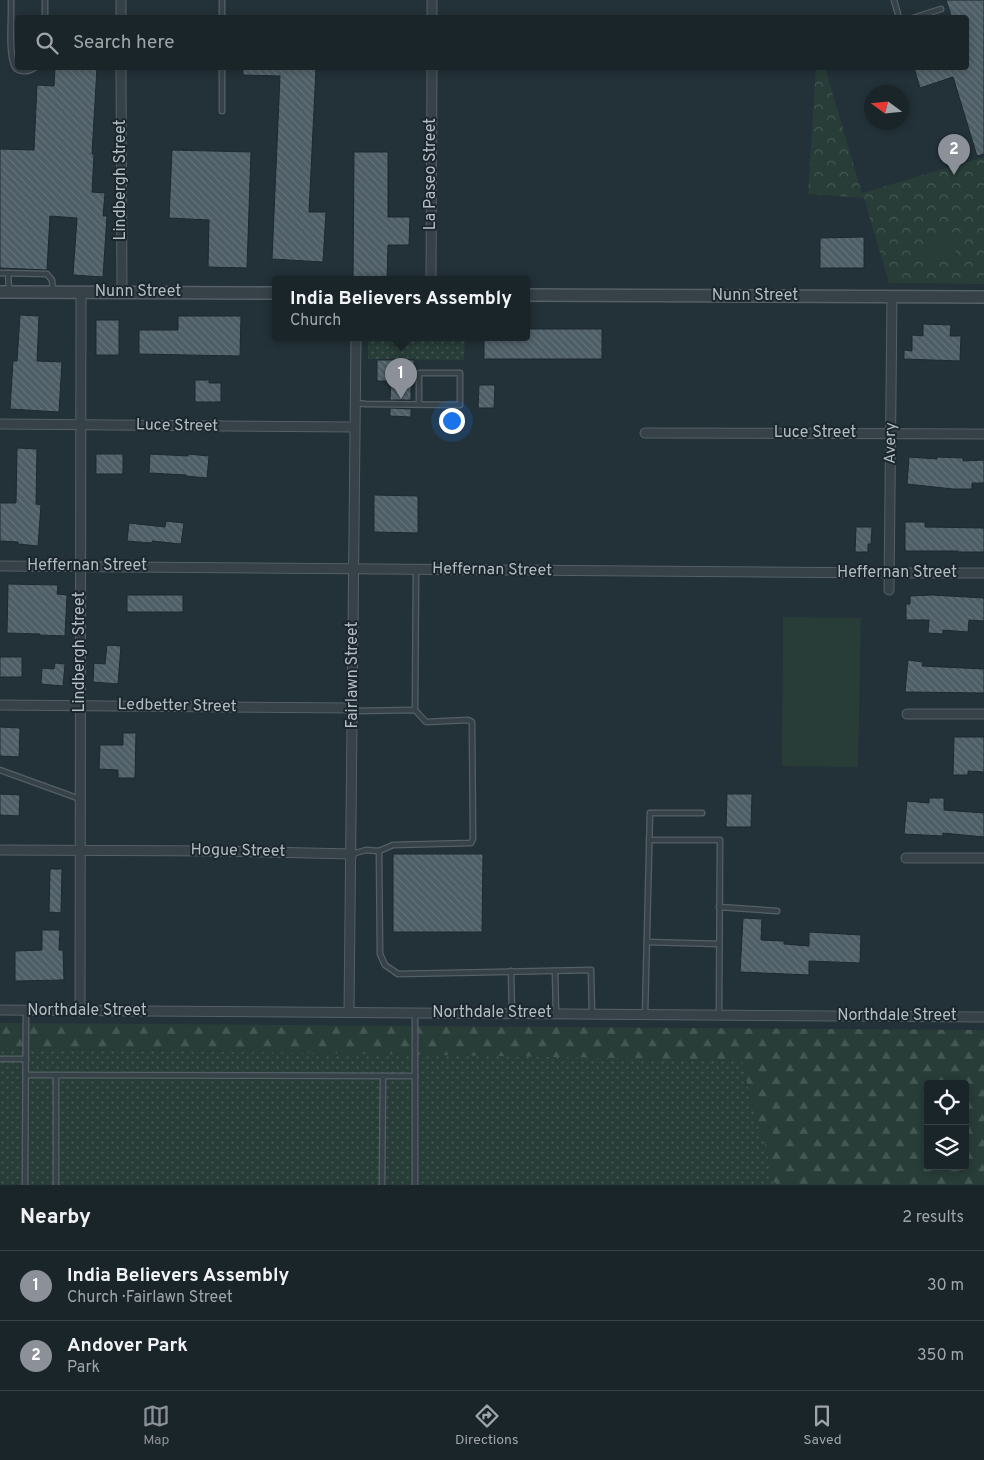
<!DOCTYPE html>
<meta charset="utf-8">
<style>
:root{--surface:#1a252a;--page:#232d32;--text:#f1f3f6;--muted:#9fa5a8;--line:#384247;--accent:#8c9099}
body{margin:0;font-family:Overpass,sans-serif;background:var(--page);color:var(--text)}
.controls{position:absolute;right:15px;bottom:15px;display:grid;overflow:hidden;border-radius:5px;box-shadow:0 2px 8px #0003}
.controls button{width:45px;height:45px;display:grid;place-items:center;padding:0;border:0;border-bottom:1px solid var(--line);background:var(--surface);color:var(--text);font:25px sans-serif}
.compass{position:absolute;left:864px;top:85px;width:45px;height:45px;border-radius:50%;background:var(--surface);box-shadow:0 2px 8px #0003;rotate:285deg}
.you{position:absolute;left:451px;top:420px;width:18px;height:18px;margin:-12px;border:4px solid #fff;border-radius:50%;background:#1a73e8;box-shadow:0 0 0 8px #1a73e833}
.badge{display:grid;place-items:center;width:32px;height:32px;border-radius:50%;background:var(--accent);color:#fff;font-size:16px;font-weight:700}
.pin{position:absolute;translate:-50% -41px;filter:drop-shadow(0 1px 2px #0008)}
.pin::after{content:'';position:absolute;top:26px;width:18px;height:15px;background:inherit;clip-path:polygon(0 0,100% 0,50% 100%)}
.popup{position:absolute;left:272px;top:276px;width:258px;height:65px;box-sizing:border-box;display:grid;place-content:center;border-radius:5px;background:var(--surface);filter:drop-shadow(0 1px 4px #0005);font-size:16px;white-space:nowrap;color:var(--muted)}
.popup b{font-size:19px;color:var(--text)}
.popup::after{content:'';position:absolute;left:50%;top:100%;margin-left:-10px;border:10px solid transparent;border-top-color:var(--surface)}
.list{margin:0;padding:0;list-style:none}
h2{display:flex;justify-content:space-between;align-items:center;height:65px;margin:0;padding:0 20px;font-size:21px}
h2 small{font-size:16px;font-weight:400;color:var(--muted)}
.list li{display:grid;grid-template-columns:32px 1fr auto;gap:15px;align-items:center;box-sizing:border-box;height:70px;padding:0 20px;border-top:1px solid var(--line)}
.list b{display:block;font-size:19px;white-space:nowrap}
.list p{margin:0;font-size:16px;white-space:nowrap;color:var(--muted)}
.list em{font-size:16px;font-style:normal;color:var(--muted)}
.icon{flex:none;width:28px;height:28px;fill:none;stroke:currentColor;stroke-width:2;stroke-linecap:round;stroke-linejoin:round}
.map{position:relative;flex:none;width:984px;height:1185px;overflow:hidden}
.search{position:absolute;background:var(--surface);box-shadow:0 2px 8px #0003;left:15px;right:15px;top:15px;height:55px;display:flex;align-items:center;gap:12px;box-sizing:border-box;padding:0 18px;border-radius:5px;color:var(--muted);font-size:19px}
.sheet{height:205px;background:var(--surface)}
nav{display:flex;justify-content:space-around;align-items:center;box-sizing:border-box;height:70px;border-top:1px solid var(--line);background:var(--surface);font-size:14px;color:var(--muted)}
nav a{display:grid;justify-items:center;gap:2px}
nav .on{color:var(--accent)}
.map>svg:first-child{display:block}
.grass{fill:url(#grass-dots)}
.forest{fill:url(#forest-firs);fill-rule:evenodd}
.park{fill:url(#park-crowns)}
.pitch{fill:#283d38}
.building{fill:url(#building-back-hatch);stroke:#1e292f}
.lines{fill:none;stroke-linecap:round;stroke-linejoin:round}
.service-casing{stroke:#546066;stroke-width:7}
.minor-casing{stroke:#546066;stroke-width:11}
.tertiary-casing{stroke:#546066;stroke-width:14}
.service{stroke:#364248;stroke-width:4.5}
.minor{stroke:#364248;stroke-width:9}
.tertiary{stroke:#364248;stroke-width:11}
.labels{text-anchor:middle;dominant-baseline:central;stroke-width:4;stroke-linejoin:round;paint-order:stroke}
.street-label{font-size:16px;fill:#b1bdc4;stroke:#1c272d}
</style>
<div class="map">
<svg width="984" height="1185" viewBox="0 0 984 1185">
<defs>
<pattern id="grass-dots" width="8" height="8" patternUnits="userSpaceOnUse" patternTransform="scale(1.25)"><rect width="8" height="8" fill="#283d38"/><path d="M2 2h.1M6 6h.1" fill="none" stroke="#455753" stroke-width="1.8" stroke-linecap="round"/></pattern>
<pattern id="forest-firs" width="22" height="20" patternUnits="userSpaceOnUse" patternTransform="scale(1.25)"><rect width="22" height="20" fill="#283d38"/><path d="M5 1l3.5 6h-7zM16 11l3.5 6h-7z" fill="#455753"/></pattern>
<pattern id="park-crowns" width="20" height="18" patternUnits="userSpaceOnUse" patternTransform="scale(1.25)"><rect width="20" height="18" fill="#283d38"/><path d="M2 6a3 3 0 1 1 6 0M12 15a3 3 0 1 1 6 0" fill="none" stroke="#455753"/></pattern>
<pattern id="building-back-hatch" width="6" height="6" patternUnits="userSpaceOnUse" patternTransform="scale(1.25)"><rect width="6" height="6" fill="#4e5e66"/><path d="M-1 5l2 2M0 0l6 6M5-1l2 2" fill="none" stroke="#65737a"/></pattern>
</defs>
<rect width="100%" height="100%" fill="#233138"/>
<!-- grass -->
<g class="grass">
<polygon points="368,338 465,338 464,360 368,359"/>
<polygon points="0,1048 742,1060 752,1104 768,1154 771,1178 777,1185 0,1185"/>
</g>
<!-- forest -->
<path class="forest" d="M0,1023L984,1030V1185H777L771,1178L768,1154L752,1104L742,1060L0,1048ZM928,1084H965V1166H928Z"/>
<!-- park -->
<polygon class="park" points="816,68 825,68 862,193 984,157 984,284 889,283 864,198 808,194"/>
<!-- pitch -->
<g class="pitch">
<path d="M954,232L956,259L953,261L925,260C930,240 935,236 954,232Z"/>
<polygon points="783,617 861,618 858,767 782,766"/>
</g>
<!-- building -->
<g class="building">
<polygon points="946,0 984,0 984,154 977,156 953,77 920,88 914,68 966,68 966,18 952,18"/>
<polygon points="55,68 97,68 92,154 94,154 92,192 105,193 103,216 107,216 103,277 73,275 77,218 50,216 47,270 0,268 0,149 34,150 37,85 54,86"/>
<polygon points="243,68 316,68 309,212 326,212 323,262 272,259 280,76 243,75"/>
<polygon points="172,150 251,152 247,268 208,267 209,220 169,218"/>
<polygon points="354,152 388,152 388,217 410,217 409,245 388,245 387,280 353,280"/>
<polygon points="864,237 864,268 820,268 820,238"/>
<polygon points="20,315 39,316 37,361 62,362 59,412 10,409 13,361 17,361"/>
<polygon points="178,316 241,316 240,356 139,354 139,330 178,330"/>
<rect x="96" y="320" width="23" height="35"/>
<polygon points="923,324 951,325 950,336 961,336 960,361 904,359 904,350 912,351 912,335 923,336"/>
<polygon points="526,329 602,329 602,359 484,359 484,338 526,338"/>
<polygon points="377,360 414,360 414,381 411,381 411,400 390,400 391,381 377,381"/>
<polygon points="195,380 209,380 209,383 221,383 221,402 195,402"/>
<polygon points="479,385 495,385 494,408 478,408"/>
<polygon points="390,408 411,409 411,417 390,416"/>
<polygon points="17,448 37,449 36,504 41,505 38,546 18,544 18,542 0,541 0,503 16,503"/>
<rect x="96" y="454" width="27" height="20"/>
<polygon points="150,454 188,456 188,454 209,456 207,478 186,476 186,475 149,473"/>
<polygon points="909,457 937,459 937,457 963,458 963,461 984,460 984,483 972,483 972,489 953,489 907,484"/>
<polygon points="374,495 418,496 418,533 374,532"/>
<polygon points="166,521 184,523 181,544 152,541 152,543 127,541 129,523 165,527"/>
<polygon points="905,522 925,522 925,527 984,528 984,552 958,552 958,551 905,551"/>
<polygon points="856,527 872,527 871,544 868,544 868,552 855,552"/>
<polygon points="8,584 58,585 57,594 67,595 65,636 40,635 40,634 7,633"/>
<rect x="127" y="595" width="56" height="17"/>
<polygon points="932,595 984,598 984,621 969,620 968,632 943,630 943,634 928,633 929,620 906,620 906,604 910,604 910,596"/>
<polygon points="107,645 121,646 118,684 93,682 94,663 105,664"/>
<rect x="0" y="657" width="22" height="20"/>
<polygon points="908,660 923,662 922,666 984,669 984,693 905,692"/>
<polygon points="55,663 65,664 63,686 41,684 42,668 54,669"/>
<polygon points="0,727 20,728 19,757 0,756"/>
<polygon points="123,733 136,733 135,778 118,778 118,770 99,769 100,745 123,745"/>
<polygon points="954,737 984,737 984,772 968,771 968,775 953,775"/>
<polygon points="0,794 20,795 19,816 0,815"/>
<polygon points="727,794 752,794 751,827 726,827"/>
<polygon points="929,798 944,798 944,810 984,813 984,837 943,833 943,836 904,834 907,801 929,803"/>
<polygon points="393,854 483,854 482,932 393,932"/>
<polygon points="50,869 62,869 61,913 49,912"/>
<polygon points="743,918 762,919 761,940 784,941 784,944 809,946 809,932 861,935 860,963 809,961 809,975 740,972"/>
<polygon points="42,930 60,930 59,950 63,950 64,980 15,981 15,951 42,950"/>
</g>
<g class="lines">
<defs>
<g id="service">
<path d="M11,0C12,18 8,48 14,65C17,73 28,72 34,68"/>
<polyline points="45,0 45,18"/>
<polyline points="222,0 222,18"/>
<polyline points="894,0 899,18"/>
<polyline points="913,18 941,9"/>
<polyline points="222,68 222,111"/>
<polyline points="0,273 47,274 52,280 53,291"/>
<polyline points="8,273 9,290"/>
<polyline points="355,403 366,404 460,405 460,373 419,373 419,405"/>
<polyline points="415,710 416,569"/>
<polyline points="0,770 80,799"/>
<polyline points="649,840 720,840 719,1015"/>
<polyline points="379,851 380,954 385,965 398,974 591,970 592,1014"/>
<polyline points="352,854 366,850 379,851 393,845 471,843 473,839 472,722 468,720 426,722 415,710 353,711"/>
<polyline points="719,907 777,911"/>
<polyline points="647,942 719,944"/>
<polyline points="511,971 512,1013"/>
<polyline points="555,971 556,1014"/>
<polyline points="645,1014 650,813 702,813"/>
<polyline points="0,1059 26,1059"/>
<polyline points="26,1075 415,1076"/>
<polyline points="25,1185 26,1010"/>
<polyline points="56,1185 56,1075"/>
<polyline points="382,1185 383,1076"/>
<polyline points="415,1185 415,1013"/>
</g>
<g id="minor">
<polyline points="121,0 121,18"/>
<polyline points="432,18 432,0"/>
<polyline points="121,68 122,292"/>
<polyline points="431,280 432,68"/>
<polyline points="0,424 354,427"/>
<polyline points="645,433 984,434"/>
<polyline points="0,566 889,573 984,573"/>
<polyline points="889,590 892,296"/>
<polyline points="0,705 353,708"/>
<polyline points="907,714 984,714"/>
<polyline points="0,850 220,851 352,854"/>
<polyline points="906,858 984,858"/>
<polyline points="0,1010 984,1017"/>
<polyline points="80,1011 81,292"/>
<polyline points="349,1012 356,338"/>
</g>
<g id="tertiary">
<polyline points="0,292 276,293"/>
<polyline points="526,295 984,297"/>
</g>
</defs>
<!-- service casing -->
<use href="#service" class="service-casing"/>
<!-- minor casing -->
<use href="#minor" class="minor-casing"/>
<!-- tertiary casing -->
<use href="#tertiary" class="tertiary-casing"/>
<!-- service -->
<use href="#service" class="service"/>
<!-- minor -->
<use href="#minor" class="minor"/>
<!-- tertiary -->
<use href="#tertiary" class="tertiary"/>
</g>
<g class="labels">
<!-- street labels -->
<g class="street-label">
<text transform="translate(431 174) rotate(-90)">La Paseo Street</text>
<text transform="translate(121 180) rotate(-90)">Lindbergh Street</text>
<text x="138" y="292">Nunn Street</text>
<text x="755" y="296">Nunn Street</text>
<text transform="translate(177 426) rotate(1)">Luce Street</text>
<text x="815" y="433">Luce Street</text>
<text transform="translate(891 443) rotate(-89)">Avery</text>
<text x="87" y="566">Heffernan Street</text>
<text transform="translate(492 570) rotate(1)">Heffernan Street</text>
<text x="897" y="573">Heffernan Street</text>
<text transform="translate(80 652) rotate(-90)">Lindbergh Street</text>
<text transform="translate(353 675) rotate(-90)">Fairlawn Street</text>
<text transform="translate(177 706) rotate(1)">Ledbetter Street</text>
<text transform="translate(238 851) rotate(1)">Hogue Street</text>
<text x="87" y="1011">Northdale Street</text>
<text x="492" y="1013">Northdale Street</text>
<text x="897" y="1016">Northdale Street</text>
</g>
</g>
</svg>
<div class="controls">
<button><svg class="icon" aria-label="locate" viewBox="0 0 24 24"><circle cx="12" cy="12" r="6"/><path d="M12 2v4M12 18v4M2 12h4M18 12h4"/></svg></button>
<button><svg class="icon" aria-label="layers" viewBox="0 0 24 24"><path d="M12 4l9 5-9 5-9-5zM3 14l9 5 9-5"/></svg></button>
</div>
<svg class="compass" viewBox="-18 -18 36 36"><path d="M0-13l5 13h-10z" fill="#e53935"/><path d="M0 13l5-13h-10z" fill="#9fa5a8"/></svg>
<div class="you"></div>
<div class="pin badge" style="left:401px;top:399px">1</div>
<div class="popup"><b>India Believers Assembly</b>Church</div>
<div class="pin badge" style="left:954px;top:175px">2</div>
<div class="search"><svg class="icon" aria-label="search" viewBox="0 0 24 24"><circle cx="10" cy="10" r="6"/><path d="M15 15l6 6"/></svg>Search here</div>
</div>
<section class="sheet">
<h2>Nearby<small>2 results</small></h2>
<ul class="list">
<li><span class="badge">1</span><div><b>India Believers Assembly</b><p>Church · Fairlawn Street</p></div><em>30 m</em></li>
<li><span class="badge">2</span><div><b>Andover Park</b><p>Park</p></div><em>350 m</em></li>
</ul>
</section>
<nav>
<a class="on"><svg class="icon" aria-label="map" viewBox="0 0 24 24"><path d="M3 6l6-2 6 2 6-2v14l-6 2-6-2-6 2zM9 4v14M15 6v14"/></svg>Map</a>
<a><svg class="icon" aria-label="directions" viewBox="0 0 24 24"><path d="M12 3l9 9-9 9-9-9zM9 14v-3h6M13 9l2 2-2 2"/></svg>Directions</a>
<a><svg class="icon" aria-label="saved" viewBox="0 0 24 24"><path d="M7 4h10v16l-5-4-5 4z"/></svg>Saved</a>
</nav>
